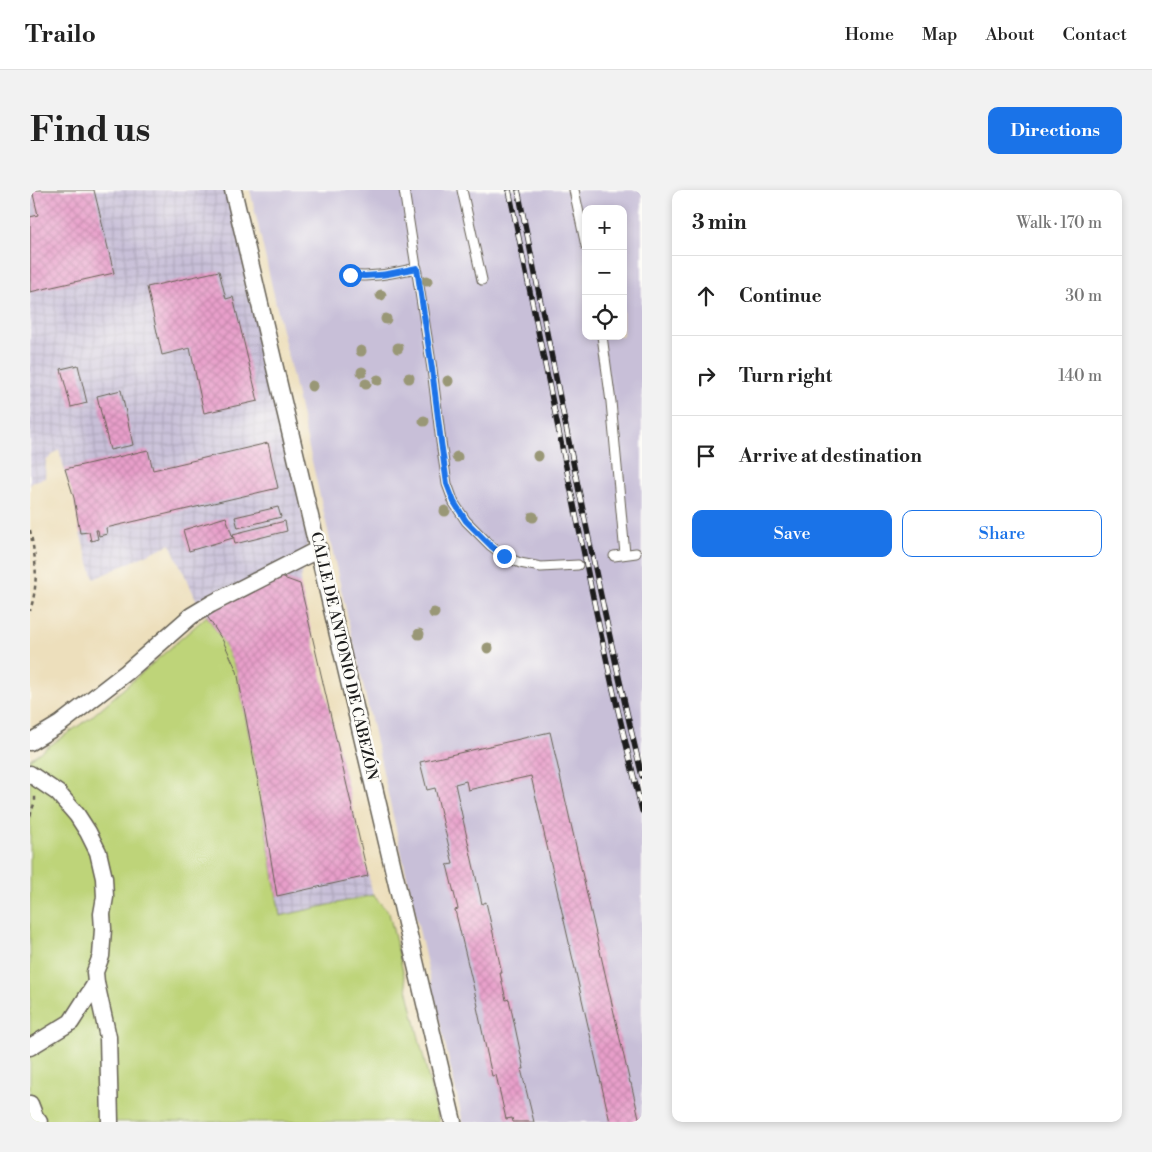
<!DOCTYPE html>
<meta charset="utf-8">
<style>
:root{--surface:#fff;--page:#f2f2f2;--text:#222;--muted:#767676;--line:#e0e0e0;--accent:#1a73e8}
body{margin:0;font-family:"Libre Bodoni",serif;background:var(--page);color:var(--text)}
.controls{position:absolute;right:15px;top:15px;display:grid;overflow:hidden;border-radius:10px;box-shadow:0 2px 8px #0003}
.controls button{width:45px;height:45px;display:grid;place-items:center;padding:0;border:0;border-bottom:1px solid var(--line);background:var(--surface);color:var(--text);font:25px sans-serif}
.stop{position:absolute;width:15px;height:15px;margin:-11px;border:4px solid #1a73e8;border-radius:50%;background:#fff}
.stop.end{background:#1a73e8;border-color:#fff;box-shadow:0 1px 5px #0008}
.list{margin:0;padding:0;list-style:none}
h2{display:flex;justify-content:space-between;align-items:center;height:65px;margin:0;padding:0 20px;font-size:21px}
h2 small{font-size:16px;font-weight:400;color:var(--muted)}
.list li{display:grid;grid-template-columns:32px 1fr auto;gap:15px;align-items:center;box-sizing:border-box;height:80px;padding:0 20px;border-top:1px solid var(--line)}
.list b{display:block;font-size:19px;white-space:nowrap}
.list em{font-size:16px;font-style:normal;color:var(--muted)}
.actions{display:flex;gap:10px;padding:15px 20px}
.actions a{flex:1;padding:11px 0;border:1px solid var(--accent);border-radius:10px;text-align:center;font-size:18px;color:var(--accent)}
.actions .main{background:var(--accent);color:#fff}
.icon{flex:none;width:28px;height:28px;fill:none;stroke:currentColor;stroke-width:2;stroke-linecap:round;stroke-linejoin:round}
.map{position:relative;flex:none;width:612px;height:932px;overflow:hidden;border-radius:10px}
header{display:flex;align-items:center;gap:30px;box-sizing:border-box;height:70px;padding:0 25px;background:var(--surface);border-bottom:1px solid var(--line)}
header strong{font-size:24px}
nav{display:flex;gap:28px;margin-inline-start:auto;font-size:18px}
.intro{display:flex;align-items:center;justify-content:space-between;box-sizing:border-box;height:120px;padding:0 30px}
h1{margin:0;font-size:35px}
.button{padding:12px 22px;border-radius:10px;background:var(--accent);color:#fff;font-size:18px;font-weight:700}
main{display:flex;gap:30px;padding:0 30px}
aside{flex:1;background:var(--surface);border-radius:10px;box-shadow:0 2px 8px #0003}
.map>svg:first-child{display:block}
.industrial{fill:url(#industrial-grid)}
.railway{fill:#c8bfd8;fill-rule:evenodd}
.grass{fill:#bed479;stroke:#6d784a}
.building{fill:url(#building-cross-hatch)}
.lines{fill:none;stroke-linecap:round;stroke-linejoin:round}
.service-casing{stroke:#656054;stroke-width:11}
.minor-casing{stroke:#656054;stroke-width:19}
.path{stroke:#656054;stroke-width:2.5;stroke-dasharray:4 4;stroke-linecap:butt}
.service{stroke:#fff;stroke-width:9}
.minor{stroke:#fff;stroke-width:16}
.rail-casing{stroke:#1c1c1c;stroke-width:5.5}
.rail{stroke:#fdfcf7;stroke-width:4;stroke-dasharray:11;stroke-linecap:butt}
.tree{fill:#999776}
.route{stroke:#1a73e8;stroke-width:6}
.labels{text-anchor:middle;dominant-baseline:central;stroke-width:5;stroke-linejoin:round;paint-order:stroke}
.street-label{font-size:15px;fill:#1c1c1c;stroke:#fdfcf7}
</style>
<header>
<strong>Trailo</strong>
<nav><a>Home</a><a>Map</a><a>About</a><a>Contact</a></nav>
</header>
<div class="intro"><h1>Find us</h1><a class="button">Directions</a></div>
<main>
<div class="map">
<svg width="612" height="932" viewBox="0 0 612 932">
<defs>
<pattern id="industrial-grid" width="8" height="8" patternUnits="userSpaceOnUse" patternTransform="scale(1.25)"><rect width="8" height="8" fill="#c8bfd8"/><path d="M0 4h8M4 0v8" fill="none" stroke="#aba4b9"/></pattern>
<pattern id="building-cross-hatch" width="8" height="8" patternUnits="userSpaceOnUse" patternTransform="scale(1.25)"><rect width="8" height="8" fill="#e89fca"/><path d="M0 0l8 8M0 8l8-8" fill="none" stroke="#c688ad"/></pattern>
</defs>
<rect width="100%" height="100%" fill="#fdfcf7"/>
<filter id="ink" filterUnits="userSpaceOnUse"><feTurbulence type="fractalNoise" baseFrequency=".02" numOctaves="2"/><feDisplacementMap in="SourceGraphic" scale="10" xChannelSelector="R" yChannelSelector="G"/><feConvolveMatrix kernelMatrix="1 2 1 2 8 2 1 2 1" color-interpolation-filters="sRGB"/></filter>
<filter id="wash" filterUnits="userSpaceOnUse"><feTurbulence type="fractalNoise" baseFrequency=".0096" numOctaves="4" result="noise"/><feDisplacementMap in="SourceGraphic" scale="20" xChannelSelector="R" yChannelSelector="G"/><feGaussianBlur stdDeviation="1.12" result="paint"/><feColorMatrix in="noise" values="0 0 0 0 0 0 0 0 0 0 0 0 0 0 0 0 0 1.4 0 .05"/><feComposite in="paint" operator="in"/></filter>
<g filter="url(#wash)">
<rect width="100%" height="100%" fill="#eddfbc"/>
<!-- industrial -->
<polygon class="industrial" points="0,0 206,0 278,351 270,394 343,705 250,726 228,592 207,481 193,451 167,411 140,354 64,389 50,343 44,308 35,282 29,259 16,271 15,288 2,292 0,296"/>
<!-- railway -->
<path class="railway" d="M220,0H612V932H433ZM556,19H593V146H556Z"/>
<!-- grass -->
<polygon class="grass" points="177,426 193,451 207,481 228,592 250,726 343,705 359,723 409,932 0,932 0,569 60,528"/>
<g id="blocks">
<!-- building -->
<g class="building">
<polygon points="2,0 64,0 84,83 0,102 0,27 8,25"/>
<polygon points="189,81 196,109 203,107 228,211 174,223 160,158 132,165 117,97"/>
<polygon points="48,175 57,213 41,217 31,179"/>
<polygon points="91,200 103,255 80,260 67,206"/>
<polygon points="238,253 248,298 76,338 77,344 69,346 68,340 66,340 68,349 61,351 59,342 50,343 44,308 35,279 118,260 123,280"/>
<polygon points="248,317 251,327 208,338 205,327"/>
<polygon points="196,327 203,348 159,361 153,340"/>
<polygon points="255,331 257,341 205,354 203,344"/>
<polygon points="248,386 270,394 338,686 247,706 228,592 207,481 193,451 177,426 190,415"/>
<polygon points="520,542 600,893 601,893 610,932 580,932 501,586 438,600 436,591 425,594 452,714 456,712 472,783 470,783 476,810 479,809 494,879 491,879 504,932 483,932 482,928 476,929 466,885 462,886 447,817 448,816 425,720 428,719 417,675 423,674 405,598 397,600 390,572"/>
</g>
</g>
</g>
<g filter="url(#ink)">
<use href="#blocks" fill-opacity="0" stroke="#656054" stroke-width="1"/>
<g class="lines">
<defs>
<g id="service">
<polyline points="374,0 402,179 411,252 417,294 424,313 436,331 461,356 474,366 490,373 511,377 548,375"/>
<polyline points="432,0 452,90"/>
<polyline points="544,0 556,56"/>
<path d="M319,85C345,88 362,83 387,78"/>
<polyline points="572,146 581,212 595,364"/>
<polyline points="584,366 606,363"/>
</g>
<g id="minor">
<polyline points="203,0 423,932"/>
<polyline points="0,552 30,534 97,482 161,426 181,414 289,359"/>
<polyline points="0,584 28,603 47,625 58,642 68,662 74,688 75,707 72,724 73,739 71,766 65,782 66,793 78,847 80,932"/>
<polyline points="0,857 41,832 66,793"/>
<polyline points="0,914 5,927 9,932"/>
</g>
</defs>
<!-- service casing -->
<use href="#service" class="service-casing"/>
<!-- minor casing -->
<use href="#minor" class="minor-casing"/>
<!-- path -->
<g class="path">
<path d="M0,340C6,369 9,393 0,421"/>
<polyline points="0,626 5,611 5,606"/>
</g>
<!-- service -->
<use href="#service" class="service"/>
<!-- minor -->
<use href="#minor" class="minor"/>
<defs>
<g id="rail">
<polyline points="479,0 565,417 582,495 612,621"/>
<path d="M488,0C528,195 565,392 612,586"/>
</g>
</defs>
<!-- rail casing -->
<use href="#rail" class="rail-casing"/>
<!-- rail -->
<use href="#rail" class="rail"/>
</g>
<!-- trees -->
<g class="tree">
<circle cx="397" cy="91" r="5.5"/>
<circle cx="351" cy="105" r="5.5"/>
<circle cx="356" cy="129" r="5.5"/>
<circle cx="368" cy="158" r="5.5"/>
<circle cx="331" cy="161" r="5.5"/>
<circle cx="332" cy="182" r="5.5"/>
<circle cx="379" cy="188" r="5.5"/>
<circle cx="348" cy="190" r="5.5"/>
<circle cx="418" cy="191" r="5.5"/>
<circle cx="336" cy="194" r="5.5"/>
<circle cx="282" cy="196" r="5.5"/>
<circle cx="394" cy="231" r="5.5"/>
<circle cx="508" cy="266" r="5.5"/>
<circle cx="427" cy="267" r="5.5"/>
<circle cx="415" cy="321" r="5.5"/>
<circle cx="503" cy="327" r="5.5"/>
<circle cx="404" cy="423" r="5.5"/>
<circle cx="389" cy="444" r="5.5"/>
<circle cx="458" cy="458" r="5.5"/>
</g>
</g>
<g class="lines" filter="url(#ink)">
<!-- route -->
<path class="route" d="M320,85C345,88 362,83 387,78L402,179L411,252L417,294L424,312L436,331L461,356L474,366"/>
</g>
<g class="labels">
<!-- street labels -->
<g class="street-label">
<text transform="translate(314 466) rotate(77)">CALLE DE ANTONIO DE CABEZÓN</text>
</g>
</g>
</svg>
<div class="controls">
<button>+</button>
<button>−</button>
<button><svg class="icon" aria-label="locate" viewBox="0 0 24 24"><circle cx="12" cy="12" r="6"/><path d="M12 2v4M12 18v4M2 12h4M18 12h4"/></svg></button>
</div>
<div class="stop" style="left:320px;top:85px"></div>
<div class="stop end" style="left:474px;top:366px"></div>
</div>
<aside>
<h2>3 min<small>Walk · 170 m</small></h2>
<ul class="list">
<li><svg class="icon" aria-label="ahead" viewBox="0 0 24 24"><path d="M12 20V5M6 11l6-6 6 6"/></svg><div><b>Continue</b></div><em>30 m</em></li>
<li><svg class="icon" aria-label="right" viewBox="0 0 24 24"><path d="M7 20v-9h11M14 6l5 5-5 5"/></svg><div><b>Turn right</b></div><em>140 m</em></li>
<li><svg class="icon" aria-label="arrive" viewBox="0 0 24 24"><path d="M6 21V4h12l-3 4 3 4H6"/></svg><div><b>Arrive at destination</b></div></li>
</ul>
<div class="actions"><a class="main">Save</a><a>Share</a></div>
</aside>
</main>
